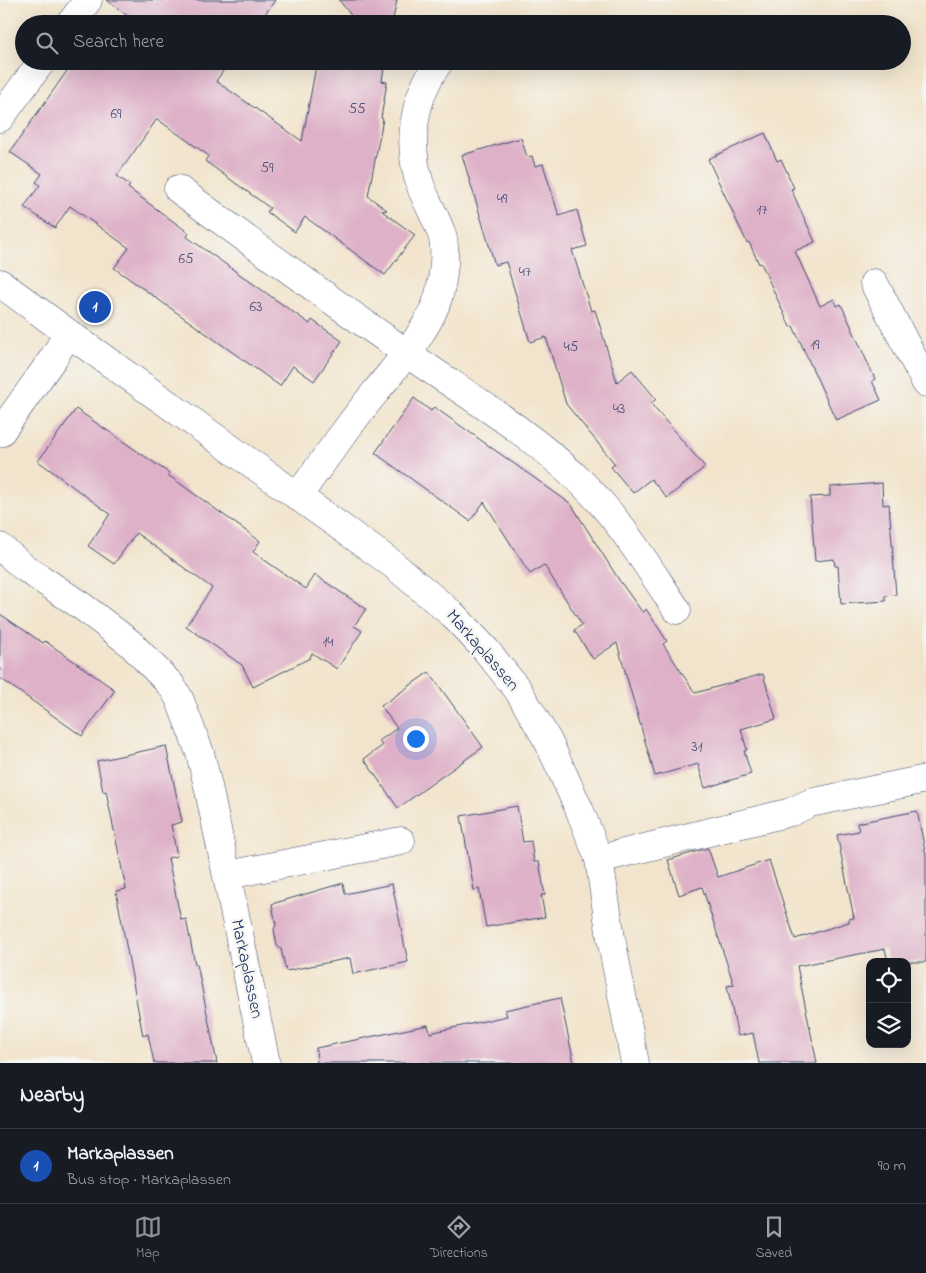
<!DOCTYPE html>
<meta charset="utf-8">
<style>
:root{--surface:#171b24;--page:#242831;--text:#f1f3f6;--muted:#9ea1a6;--line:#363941;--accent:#8c9099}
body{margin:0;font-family:"Indie Flower",sans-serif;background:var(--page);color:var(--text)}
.controls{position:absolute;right:15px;bottom:15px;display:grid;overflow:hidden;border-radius:10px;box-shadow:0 5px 20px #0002}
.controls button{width:45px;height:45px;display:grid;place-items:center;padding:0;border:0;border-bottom:1px solid var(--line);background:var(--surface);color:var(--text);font:25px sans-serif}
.you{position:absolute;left:415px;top:738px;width:18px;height:18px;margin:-12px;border:4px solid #fff;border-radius:50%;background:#1a73e8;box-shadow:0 0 0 8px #1a73e833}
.badge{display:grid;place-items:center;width:32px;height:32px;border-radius:50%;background:var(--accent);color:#fff;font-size:16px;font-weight:700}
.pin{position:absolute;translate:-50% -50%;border:2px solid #fff;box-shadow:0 1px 5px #0006}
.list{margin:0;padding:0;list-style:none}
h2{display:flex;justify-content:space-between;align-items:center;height:65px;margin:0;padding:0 20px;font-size:21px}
h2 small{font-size:16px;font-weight:400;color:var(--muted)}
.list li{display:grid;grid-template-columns:32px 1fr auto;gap:15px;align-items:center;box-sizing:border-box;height:75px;padding:0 20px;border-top:1px solid var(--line)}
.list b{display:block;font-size:19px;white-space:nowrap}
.list p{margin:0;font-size:16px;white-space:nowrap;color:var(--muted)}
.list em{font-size:16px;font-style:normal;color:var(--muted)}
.icon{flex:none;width:28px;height:28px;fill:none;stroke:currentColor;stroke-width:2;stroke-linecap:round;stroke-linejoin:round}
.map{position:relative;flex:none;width:926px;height:1063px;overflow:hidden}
.search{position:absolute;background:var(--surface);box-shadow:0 5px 20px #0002;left:15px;right:15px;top:15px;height:55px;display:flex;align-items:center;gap:12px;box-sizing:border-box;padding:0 18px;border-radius:28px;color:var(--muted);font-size:19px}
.sheet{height:140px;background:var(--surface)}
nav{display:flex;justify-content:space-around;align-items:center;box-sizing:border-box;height:70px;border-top:1px solid var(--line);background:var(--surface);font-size:14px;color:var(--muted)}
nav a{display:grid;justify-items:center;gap:2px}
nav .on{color:var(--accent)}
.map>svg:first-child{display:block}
.building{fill:#deb1c8}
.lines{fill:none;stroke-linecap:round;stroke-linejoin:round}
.minor-casing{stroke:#3b4a6e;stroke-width:29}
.minor{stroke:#fff;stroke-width:28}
.labels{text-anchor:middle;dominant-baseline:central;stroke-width:5;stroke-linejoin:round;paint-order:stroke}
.number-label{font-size:15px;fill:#4c5078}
.street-label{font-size:18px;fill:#1b2f5e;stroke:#f6f6f2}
</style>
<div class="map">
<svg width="926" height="1063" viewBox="0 0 926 1063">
<rect width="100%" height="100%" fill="#f6f6f2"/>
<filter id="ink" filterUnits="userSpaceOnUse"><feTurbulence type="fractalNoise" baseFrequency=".02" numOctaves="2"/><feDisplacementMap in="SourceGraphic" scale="10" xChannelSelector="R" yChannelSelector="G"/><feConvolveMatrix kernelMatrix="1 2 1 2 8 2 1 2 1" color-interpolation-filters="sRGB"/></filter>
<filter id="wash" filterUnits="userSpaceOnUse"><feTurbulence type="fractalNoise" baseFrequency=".0096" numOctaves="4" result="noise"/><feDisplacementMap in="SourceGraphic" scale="20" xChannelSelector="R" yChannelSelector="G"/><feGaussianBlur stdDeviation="1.12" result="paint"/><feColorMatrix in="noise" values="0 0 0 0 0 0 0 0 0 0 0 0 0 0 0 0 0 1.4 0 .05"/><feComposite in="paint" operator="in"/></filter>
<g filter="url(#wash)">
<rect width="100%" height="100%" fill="#f2e4cc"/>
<g id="blocks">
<!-- building -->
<g class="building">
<polygon points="107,0 275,0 258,24 138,24"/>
<polygon points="339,0 397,0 392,24 358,24"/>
<polygon points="74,61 230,61 216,81 302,141 317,61 385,61 382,81 387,82 381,118 383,119 368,196 387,210 382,211 415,235 385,275 305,217 295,232 267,212 270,208 205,161 209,156 157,119 117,176 130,185 128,188 189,233 187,237 310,324 312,320 342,341 314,381 293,366 280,386 114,268 129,248 70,206 55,228 24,207 40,185 36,182 42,174 10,152"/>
<polygon points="765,133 777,161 781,159 794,188 791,189 815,242 795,251 820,306 834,299 837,306 841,304 875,379 872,381 881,400 836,420 793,326 790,327 761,263 759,264 749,242 747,243 708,159"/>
<polygon points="521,138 527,157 532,156 535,166 543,164 559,216 577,210 587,246 572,250 591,311 595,310 617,382 632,370 656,399 651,404 705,467 667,498 651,479 633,493 611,467 615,464 566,404 546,337 530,342 506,262 495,265 462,155"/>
<polygon points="414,398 431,411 434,407 571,504 619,580 643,613 646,609 667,641 663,644 695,693 763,674 776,719 741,729 747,750 744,751 751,774 705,788 698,764 655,776 617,643 593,659 574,630 582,625 544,565 530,574 484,502 470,521 375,453"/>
<polygon points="76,409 169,473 168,475 260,541 253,552 306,589 315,575 366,609 354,626 362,631 337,669 312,653 310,658 253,687 242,665 186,626 212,588 136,533 114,564 88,546 110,514 38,461"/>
<polygon points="882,483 883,505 889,504 896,595 885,596 886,601 841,604 838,566 835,566 834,559 815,561 810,497 830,496 830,487"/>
<polygon points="0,614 43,643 45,641 115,690 82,736 0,678"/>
<polygon points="429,672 483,747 398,808 364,759 382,746 379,741 397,728 381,706"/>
<polygon points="166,746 182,822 171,825 177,856 168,858 181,920 186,919 195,964 197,964 217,1063 154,1063 148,1034 143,1036 116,891 126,889 106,791 103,792 97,761"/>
<polygon points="517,806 523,842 531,841 534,862 539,862 545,895 541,895 545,917 486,927 479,889 474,890 461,816"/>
<polygon points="917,811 926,855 926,962 888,962 885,949 797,966 817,1063 759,1063 753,1033 738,1036 727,986 734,985 702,887 679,895 668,860 708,848 718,877 769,860 795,939 849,922 849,919 854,918 837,835 859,831 857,823"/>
<polygon points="343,883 345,894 392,884 408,962 353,974 350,958 286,971 281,949 277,946 274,929 276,925 272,904"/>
<polygon points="560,998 574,1063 317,1063 316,1048 428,1025 430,1033 507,1016 505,1010"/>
</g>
</g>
</g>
<g filter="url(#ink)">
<use href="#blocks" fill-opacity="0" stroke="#3b4a6e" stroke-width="1"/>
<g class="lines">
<defs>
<g id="minor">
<polyline points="70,24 88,0"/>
<polyline points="0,118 42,61"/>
<path d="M178,189C253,244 329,299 405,352C465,394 532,433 584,485C621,521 648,567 677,610"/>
<polyline points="0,283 68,333 390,562 452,614 486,650 518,690 548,741 580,811 599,859 611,938 635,1063"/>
<polyline points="874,283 926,383"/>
<polyline points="0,433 54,357 68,333"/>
<path d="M298,496C324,460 349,424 377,390C399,362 429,330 439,295C443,279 447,252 442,235C437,219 427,203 421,187C406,145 413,96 440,61"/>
<polyline points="0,547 25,568 83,607 130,643 171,685 179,698 200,753 208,786 266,1063"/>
<polyline points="599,859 791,812 810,803 926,779"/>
<polyline points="228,875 401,841"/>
</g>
</defs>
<!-- minor casing -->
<use href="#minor" class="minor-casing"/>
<!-- minor -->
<use href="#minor" class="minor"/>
</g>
</g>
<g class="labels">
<!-- number labels -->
<g class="number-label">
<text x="357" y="109">55</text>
<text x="116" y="114">69</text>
<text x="267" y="168">59</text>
<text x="502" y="199">49</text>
<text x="762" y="210">17</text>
<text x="186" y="259">65</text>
<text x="525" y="272">47</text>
<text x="256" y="307">63</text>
<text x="815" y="345">19</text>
<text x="571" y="347">45</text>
<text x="619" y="409">43</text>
<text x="328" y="642">14</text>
<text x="697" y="747">31</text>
</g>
<!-- street labels -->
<g class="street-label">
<text transform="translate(482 651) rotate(49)">Markaplassen</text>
<text transform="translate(246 969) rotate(78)">Markaplassen</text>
</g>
</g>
</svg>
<div class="controls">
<button><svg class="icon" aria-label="locate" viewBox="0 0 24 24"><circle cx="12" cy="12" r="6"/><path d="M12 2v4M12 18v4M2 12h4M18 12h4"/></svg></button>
<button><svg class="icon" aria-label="layers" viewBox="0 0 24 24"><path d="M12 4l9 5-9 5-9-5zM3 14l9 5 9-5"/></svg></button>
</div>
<div class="you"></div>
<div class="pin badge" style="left:95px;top:307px;background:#1a4fb4">1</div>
<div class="search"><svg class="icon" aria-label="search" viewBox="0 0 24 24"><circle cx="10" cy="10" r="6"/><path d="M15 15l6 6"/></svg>Search here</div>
</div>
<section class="sheet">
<h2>Nearby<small></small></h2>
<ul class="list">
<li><span class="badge" style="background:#1a4fb4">1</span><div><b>Markaplassen</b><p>Bus stop · Markaplassen</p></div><em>90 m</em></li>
</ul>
</section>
<nav>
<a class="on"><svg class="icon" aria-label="map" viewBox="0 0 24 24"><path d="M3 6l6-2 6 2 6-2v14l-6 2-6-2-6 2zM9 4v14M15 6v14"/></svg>Map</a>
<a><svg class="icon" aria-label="directions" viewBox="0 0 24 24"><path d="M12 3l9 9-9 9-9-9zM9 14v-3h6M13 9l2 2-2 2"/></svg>Directions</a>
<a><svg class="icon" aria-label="saved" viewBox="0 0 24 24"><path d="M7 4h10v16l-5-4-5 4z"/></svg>Saved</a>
</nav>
